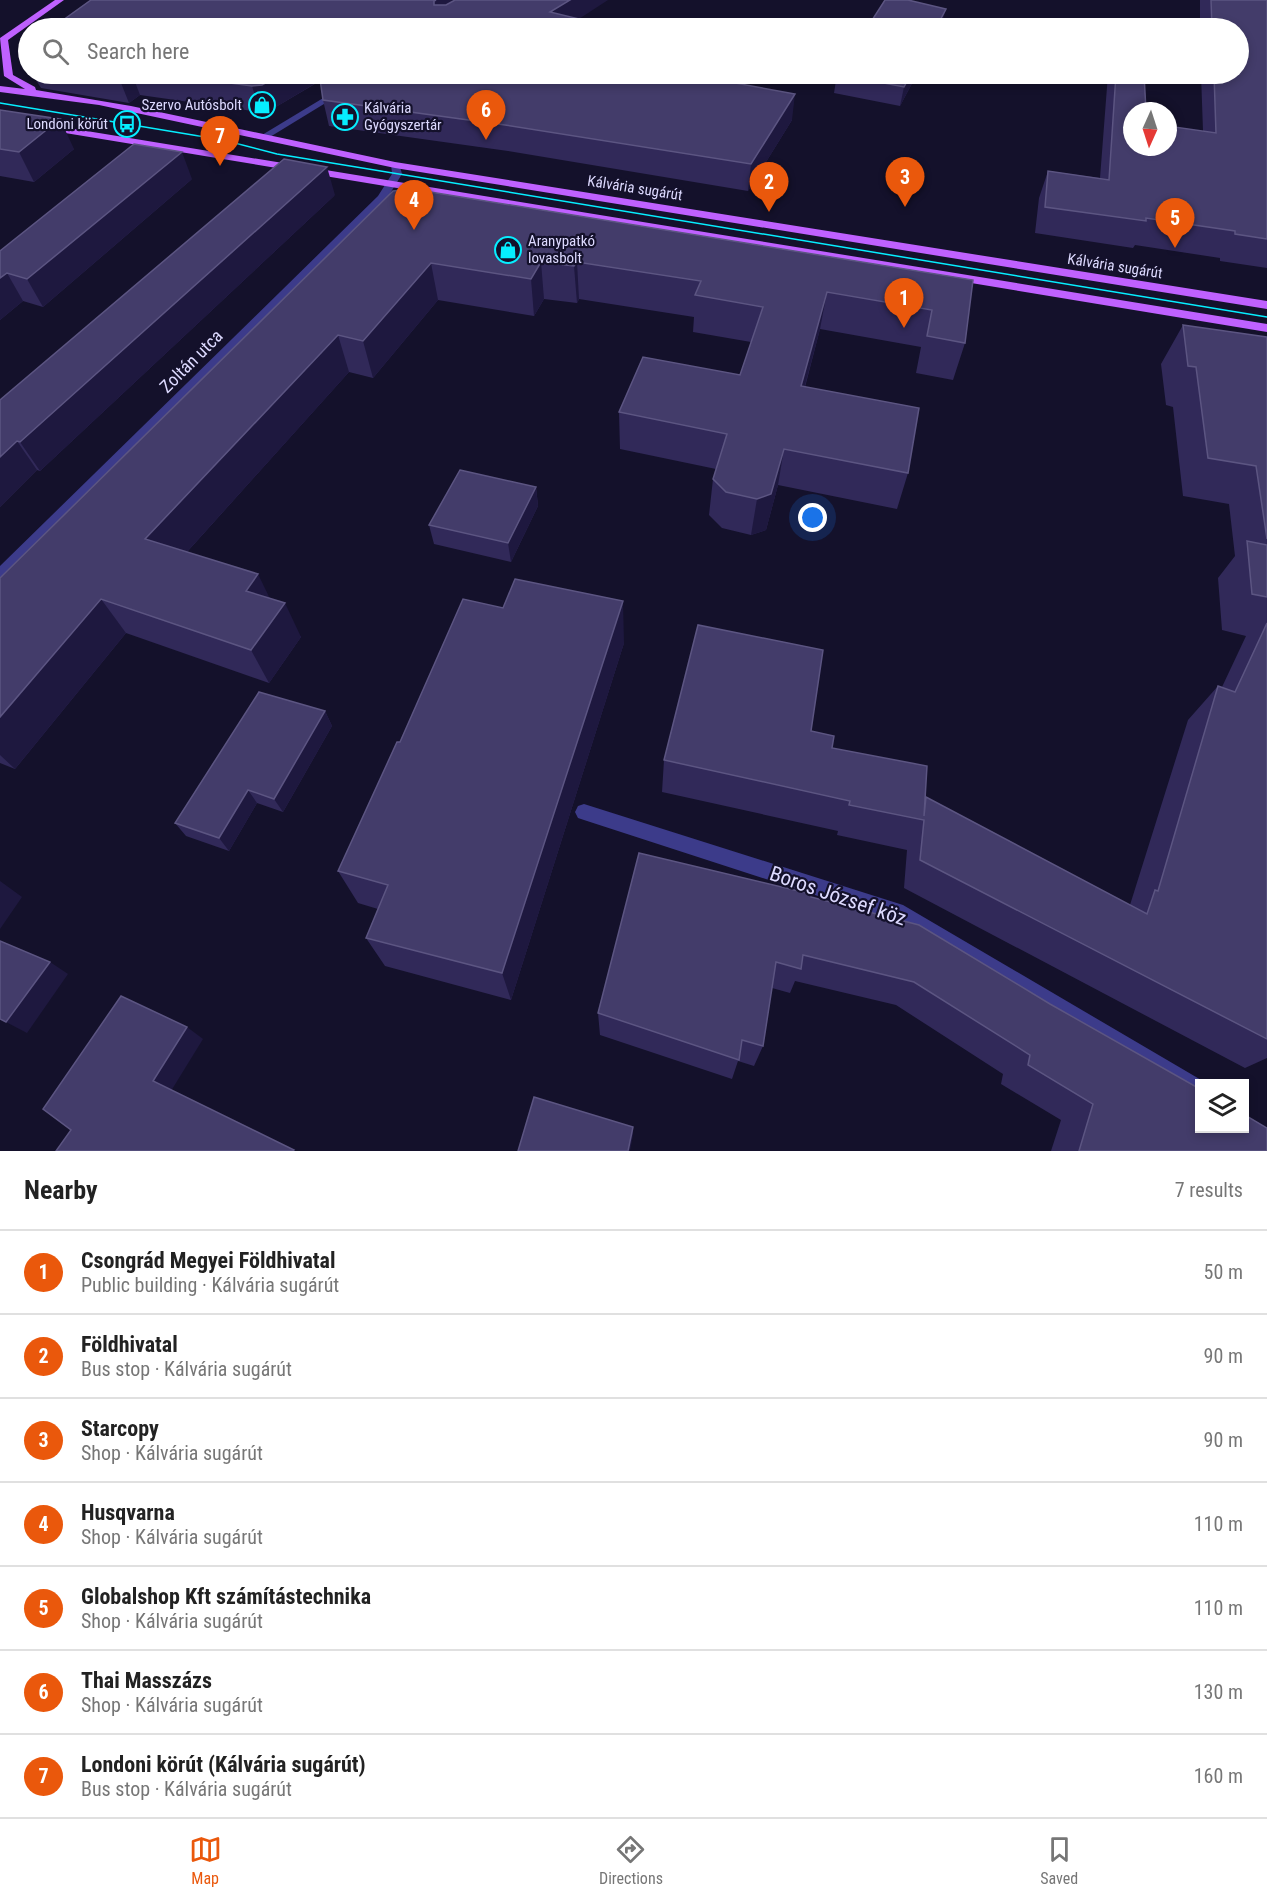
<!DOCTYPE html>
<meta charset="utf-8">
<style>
:root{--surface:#fff;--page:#f6f6f6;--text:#222;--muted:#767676;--line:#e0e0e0;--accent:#ea580c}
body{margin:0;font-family:"Roboto Condensed",sans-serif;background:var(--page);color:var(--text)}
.controls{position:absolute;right:18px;bottom:18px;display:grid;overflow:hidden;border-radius:0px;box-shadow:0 3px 9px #0003}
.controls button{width:54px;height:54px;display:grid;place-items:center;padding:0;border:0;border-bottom:2px solid var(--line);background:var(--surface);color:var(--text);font:30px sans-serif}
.compass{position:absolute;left:1123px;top:102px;width:54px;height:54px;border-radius:50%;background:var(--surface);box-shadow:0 3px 9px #0003;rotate:183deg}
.you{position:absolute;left:813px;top:518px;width:21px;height:21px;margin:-15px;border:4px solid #fff;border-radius:50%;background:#1a73e8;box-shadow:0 0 0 9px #1a73e833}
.badge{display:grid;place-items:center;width:39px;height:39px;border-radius:50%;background:var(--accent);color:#fff;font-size:20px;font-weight:700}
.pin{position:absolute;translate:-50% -50px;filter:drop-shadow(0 2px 3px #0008)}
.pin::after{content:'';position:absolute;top:32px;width:21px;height:18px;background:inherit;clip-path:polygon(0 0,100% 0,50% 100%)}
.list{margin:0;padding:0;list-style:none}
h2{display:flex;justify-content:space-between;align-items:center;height:78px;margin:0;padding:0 24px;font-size:26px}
h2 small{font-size:20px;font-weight:400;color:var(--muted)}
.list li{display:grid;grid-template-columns:39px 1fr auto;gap:18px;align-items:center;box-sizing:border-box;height:84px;padding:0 24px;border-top:2px solid var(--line)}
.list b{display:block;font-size:22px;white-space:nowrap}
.list p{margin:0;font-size:20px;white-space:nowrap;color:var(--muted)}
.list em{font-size:20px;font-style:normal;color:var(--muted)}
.icon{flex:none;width:33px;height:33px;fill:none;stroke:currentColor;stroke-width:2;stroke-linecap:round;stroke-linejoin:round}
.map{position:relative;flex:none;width:1267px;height:1151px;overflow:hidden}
.search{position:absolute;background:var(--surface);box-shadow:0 3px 9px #0003;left:18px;right:18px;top:18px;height:66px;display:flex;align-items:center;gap:15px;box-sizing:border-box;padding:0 21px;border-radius:33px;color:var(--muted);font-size:22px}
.sheet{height:666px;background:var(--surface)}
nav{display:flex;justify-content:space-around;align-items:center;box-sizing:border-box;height:84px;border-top:2px solid var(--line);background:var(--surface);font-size:16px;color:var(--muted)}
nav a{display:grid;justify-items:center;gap:3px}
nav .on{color:var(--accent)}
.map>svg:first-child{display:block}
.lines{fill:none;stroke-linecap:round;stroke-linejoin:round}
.minor{fill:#3c3b8a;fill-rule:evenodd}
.primary{fill:#bf61ff;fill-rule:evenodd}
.tram{stroke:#06eeff;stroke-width:1.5}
.wall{fill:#312959}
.shaded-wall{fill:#1e183f}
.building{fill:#433c6a;stroke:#5c5582;stroke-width:1.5}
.labels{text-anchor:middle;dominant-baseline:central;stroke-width:4.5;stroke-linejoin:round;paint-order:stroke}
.far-poi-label{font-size:15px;fill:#dddaff;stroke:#14112b;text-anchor:end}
.far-street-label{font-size:15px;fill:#dddaff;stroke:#14112b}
.street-label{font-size:18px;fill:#dddaff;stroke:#14112b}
.near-street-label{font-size:21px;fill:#dddaff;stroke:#14112b}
</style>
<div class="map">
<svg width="1267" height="1151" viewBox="0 0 1267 1151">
<rect width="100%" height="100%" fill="#14112b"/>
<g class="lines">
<!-- minor -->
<g class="minor">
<polygon points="363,74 373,74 265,140 257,138"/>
<polygon points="391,163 399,163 402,174 386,200 5,579 0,581 0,566 378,196 392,174"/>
<polygon points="584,804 903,905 1208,1084 1200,1084 1200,1099 1193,1096 892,920 584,820 578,818 575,812 578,806"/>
</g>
<!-- primary -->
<g class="primary">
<polygon points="55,0 64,0 8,40 13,75 35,87 36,90 131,106 395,162 1267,301 1267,309 395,168 99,105 0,92 0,86 25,89 4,76 0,38"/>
<polygon points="44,124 1267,324 1267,332 41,129 39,127"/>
</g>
<!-- tram -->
<polyline class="tram" points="0,103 223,140 277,154 1267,317"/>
</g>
<!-- wall -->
<g class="wall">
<polygon points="1200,0 1267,0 1267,268 1220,261 1220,258 1135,245 1133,248 1035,233 1039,198 1048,171 1100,178 1108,74 1144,74 1132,147 1203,131 1201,74 1239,74 1239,28 1200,28"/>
<polygon points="32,74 686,74 792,120 748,191 508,151 329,126 323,100 320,81 269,111 260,112 140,95 129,103 41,88"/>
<polygon points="837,74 917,74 900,106 834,93"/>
<polygon points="0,110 74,149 34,182 0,176"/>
<polygon points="192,179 43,307 23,301 0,320 0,251"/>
<polygon points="393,191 973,280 965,343 953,380 916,373 921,347 820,329 805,387 908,473 897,509 778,485 766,530 751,535 722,528 709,515 713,479 716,469 620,449 619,412 740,375 751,342 693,332 694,317 579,299 577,303 544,299 534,316 438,300 373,378 349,372 187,552 270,598 301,637 269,683 126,633 15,769 0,763 0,578"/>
<polygon points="335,195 40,471 37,470 0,507 0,400"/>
<polygon points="1183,325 1267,337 1267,1058 1245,1068 904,888 907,850 837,835 838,831 662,792 664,760 811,731 832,748 925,799 1130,905 1188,720 1218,686 1222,687 1246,636 1222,630 1218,578 1235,556 1229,504 1183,496 1173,407 1166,405 1161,364"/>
<polygon points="536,487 538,506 511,562 434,544 429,525"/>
<polygon points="624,643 511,1000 385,966 366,938 378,909 358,903 338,871 400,742"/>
<polygon points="325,711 332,726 283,812 257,803 229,851 186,836 175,823"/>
<polygon points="811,897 1267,1151 1051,1151 1061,1120 1001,1084 1003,1074 896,1005 795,981 790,993 772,988 763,1046 754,1066 738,1061 732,1079 600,1035 598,1013"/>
</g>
<!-- shaded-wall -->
<g class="shaded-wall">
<polygon points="436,0 481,0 438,26 434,5 434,1"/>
<polygon points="570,0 608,0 565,28 550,12"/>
<polygon points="946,9 941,28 936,28"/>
<polygon points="124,74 132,74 140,95 129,103 119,78"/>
<polygon points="281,74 359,74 321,80 269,111 260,112 252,86"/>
<polygon points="911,74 917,74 900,106 904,87"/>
<polygon points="795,94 792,120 748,191 751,164"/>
<polygon points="60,119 74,149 34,182 19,152"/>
<polygon points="182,152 192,179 43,307 27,279"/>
<polygon points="327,167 335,195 40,471 20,442"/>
<polygon points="541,262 544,299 534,316 531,279"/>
<polygon points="577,262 579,299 577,303 574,266"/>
<polygon points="431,263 438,300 373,378 363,341"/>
<polygon points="7,273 23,301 0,320 0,278"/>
<polygon points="827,292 820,329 795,423 801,386"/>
<polygon points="338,335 349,372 167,574 145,539"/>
<polygon points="17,441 37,470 0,507 0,457"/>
<polygon points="784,449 778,485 766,530 751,535 757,499"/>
<polygon points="536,487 538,506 511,562 508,543"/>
<polygon points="258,574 275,609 246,591"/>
<polygon points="101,599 126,633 15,769 0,755 0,717"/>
<polygon points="623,601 624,643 511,1000 502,973"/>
<polygon points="285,603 301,637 269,683 251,650"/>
<polygon points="325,711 332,726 283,812 274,799"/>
<polygon points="248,790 257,803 229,851 219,838"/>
<polygon points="0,881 22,897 0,929"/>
<polygon points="50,962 68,974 27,1033 6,1022"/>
<polygon points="187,1027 203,1039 171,1091 153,1081"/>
<polygon points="633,1127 633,1135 630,1151 628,1151"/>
</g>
<!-- building -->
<g class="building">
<polygon points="91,0 436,0 434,1 434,5 446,5 455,0 570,0 550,12 616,28 52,28"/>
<polygon points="885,0 908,0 946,9 936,28 867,28"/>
<polygon points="1211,0 1267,0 1267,239 1235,234 1235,231 1146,218 1146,221 1045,207 1048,171 1109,180 1116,74 1144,74 1146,111 1132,111 1132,147 1168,147 1168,126 1216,133 1214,74 1239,74 1239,28 1212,28"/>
<polygon points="28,46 28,63 21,52"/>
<polygon points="94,74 124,74 119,78"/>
<polygon points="163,74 281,74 262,85 252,86"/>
<polygon points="330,74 686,74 795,94 751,164 505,125 323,100 320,79"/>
<polygon points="837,74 911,74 904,87"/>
<polygon points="0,110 60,119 19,152 0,149"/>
<polygon points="134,144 182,152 27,279 7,273 0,278 0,251"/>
<polygon points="284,159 327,167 20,442 17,441 0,457 0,400"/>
<polygon points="412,189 973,280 965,343 927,336 932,310 827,292 801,386 919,408 908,473 784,449 771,494 757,499 726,492 713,479 727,434 619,412 643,357 740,375 763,307 695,295 701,281 577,262 574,266 541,262 531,279 431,263 363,341 338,335 145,539 258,574 246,591 285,603 251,650 101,599 0,717 0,578 393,191"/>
<polygon points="1183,325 1267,337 1267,539 1256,466 1208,458 1196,367 1188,366"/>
<polygon points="460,470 536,487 508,543 429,525"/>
<polygon points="1247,541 1267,545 1267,597 1252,594"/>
<polygon points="515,579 623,601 502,973 366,938 388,885 338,871 397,742 400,742 463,599 503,608"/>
<polygon points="1267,623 1267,1039 920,860 924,820 849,805 850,801 664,760 698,625 823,650 811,731 834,736 832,748 927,766 924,816 926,797 1147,914 1155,890 1158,891 1218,686 1235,692"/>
<polygon points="259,692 325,711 274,799 248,790 219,838 175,823"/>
<polygon points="639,853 811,894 811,897 919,925 1050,1004 1200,1089 1200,1128 1245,1128 1245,1115 1267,1128 1267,1151 1079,1151 1093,1104 1028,1065 1030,1055 914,982 803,955 801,969 776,962 763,1046 742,1040 739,1060 598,1013"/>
<polygon points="0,941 50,962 6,1022 0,1019"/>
<polygon points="121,996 187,1027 153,1081 294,1150 293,1151 56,1151 71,1130 43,1109"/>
<polygon points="534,1097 633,1127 628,1151 518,1151"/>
</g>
<!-- icons -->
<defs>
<symbol id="shop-ring" viewBox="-11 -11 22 22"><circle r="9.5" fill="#14112b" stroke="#06eeff" stroke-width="1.5"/><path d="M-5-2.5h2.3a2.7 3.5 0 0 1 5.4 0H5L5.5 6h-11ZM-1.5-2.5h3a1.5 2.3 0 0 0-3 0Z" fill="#06eeff"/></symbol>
<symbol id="pharmacy-ring" viewBox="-11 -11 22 22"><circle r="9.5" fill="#14112b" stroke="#06eeff" stroke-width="1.5"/><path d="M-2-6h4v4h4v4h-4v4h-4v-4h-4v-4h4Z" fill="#06eeff"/></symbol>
<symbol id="bus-ring" viewBox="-11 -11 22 22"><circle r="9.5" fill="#14112b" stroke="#06eeff" stroke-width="1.5"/><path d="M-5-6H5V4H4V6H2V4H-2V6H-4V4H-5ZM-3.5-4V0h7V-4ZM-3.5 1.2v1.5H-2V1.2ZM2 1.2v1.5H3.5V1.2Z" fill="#06eeff"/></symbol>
</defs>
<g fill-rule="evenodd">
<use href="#shop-ring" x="247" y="90" width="30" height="30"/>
<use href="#pharmacy-ring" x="330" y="102" width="30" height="30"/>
<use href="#bus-ring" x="112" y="109" width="30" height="30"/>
<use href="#shop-ring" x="493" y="235" width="30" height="30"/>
</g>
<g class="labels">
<!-- far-poi labels -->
<g class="far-poi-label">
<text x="242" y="105">Szervo Autósbolt</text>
<text x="364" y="108" text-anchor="start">Kálvária<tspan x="364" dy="17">Gyógyszertár</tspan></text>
<text x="108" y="124">Londoni körút</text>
<text x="528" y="241" text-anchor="start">Aranypatkó<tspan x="528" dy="17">lovasbolt</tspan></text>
</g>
<!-- far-street labels -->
<g class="far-street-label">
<text transform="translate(635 188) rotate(9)">Kálvária sugárút</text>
<text transform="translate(1115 266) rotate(9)">Kálvária sugárút</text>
</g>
<!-- street labels -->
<g class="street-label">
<text transform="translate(191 361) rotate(-45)">Zoltán utca</text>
</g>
<!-- near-street labels -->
<g class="near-street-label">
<text transform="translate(838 896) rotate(19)">Boros József köz</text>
</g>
</g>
</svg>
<div class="controls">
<button><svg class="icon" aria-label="layers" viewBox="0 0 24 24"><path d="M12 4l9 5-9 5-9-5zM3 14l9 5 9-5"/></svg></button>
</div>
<svg class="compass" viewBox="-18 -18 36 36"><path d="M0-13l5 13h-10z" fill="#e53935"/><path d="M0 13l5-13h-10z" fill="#767676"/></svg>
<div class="you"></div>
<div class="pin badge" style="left:904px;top:328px">1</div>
<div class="pin badge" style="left:769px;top:212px">2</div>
<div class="pin badge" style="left:905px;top:207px">3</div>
<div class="pin badge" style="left:414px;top:230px">4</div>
<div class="pin badge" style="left:1175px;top:248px">5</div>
<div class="pin badge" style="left:486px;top:140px">6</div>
<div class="pin badge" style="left:220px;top:166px">7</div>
<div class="search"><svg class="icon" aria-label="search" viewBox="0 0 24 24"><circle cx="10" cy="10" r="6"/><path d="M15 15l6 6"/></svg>Search here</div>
</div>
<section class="sheet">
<h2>Nearby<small>7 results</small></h2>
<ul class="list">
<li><span class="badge">1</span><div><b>Csongrád Megyei Földhivatal</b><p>Public building · Kálvária sugárút</p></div><em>50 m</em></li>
<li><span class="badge">2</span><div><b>Földhivatal</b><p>Bus stop · Kálvária sugárút</p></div><em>90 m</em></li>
<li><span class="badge">3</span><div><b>Starcopy</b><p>Shop · Kálvária sugárút</p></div><em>90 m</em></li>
<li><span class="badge">4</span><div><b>Husqvarna</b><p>Shop · Kálvária sugárút</p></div><em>110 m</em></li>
<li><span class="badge">5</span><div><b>Globalshop Kft számítástechnika</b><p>Shop · Kálvária sugárút</p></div><em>110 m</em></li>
<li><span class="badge">6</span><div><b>Thai Masszázs</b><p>Shop · Kálvária sugárút</p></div><em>130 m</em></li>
<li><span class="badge">7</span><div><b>Londoni körút (Kálvária sugárút)</b><p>Bus stop · Kálvária sugárút</p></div><em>160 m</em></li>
</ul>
</section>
<nav>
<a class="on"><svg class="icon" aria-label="map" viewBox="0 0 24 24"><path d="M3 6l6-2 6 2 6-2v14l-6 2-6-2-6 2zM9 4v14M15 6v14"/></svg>Map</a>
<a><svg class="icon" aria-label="directions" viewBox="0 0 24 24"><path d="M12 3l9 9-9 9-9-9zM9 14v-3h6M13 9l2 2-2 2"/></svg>Directions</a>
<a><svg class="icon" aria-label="saved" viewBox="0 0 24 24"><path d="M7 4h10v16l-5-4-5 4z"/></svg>Saved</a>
</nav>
